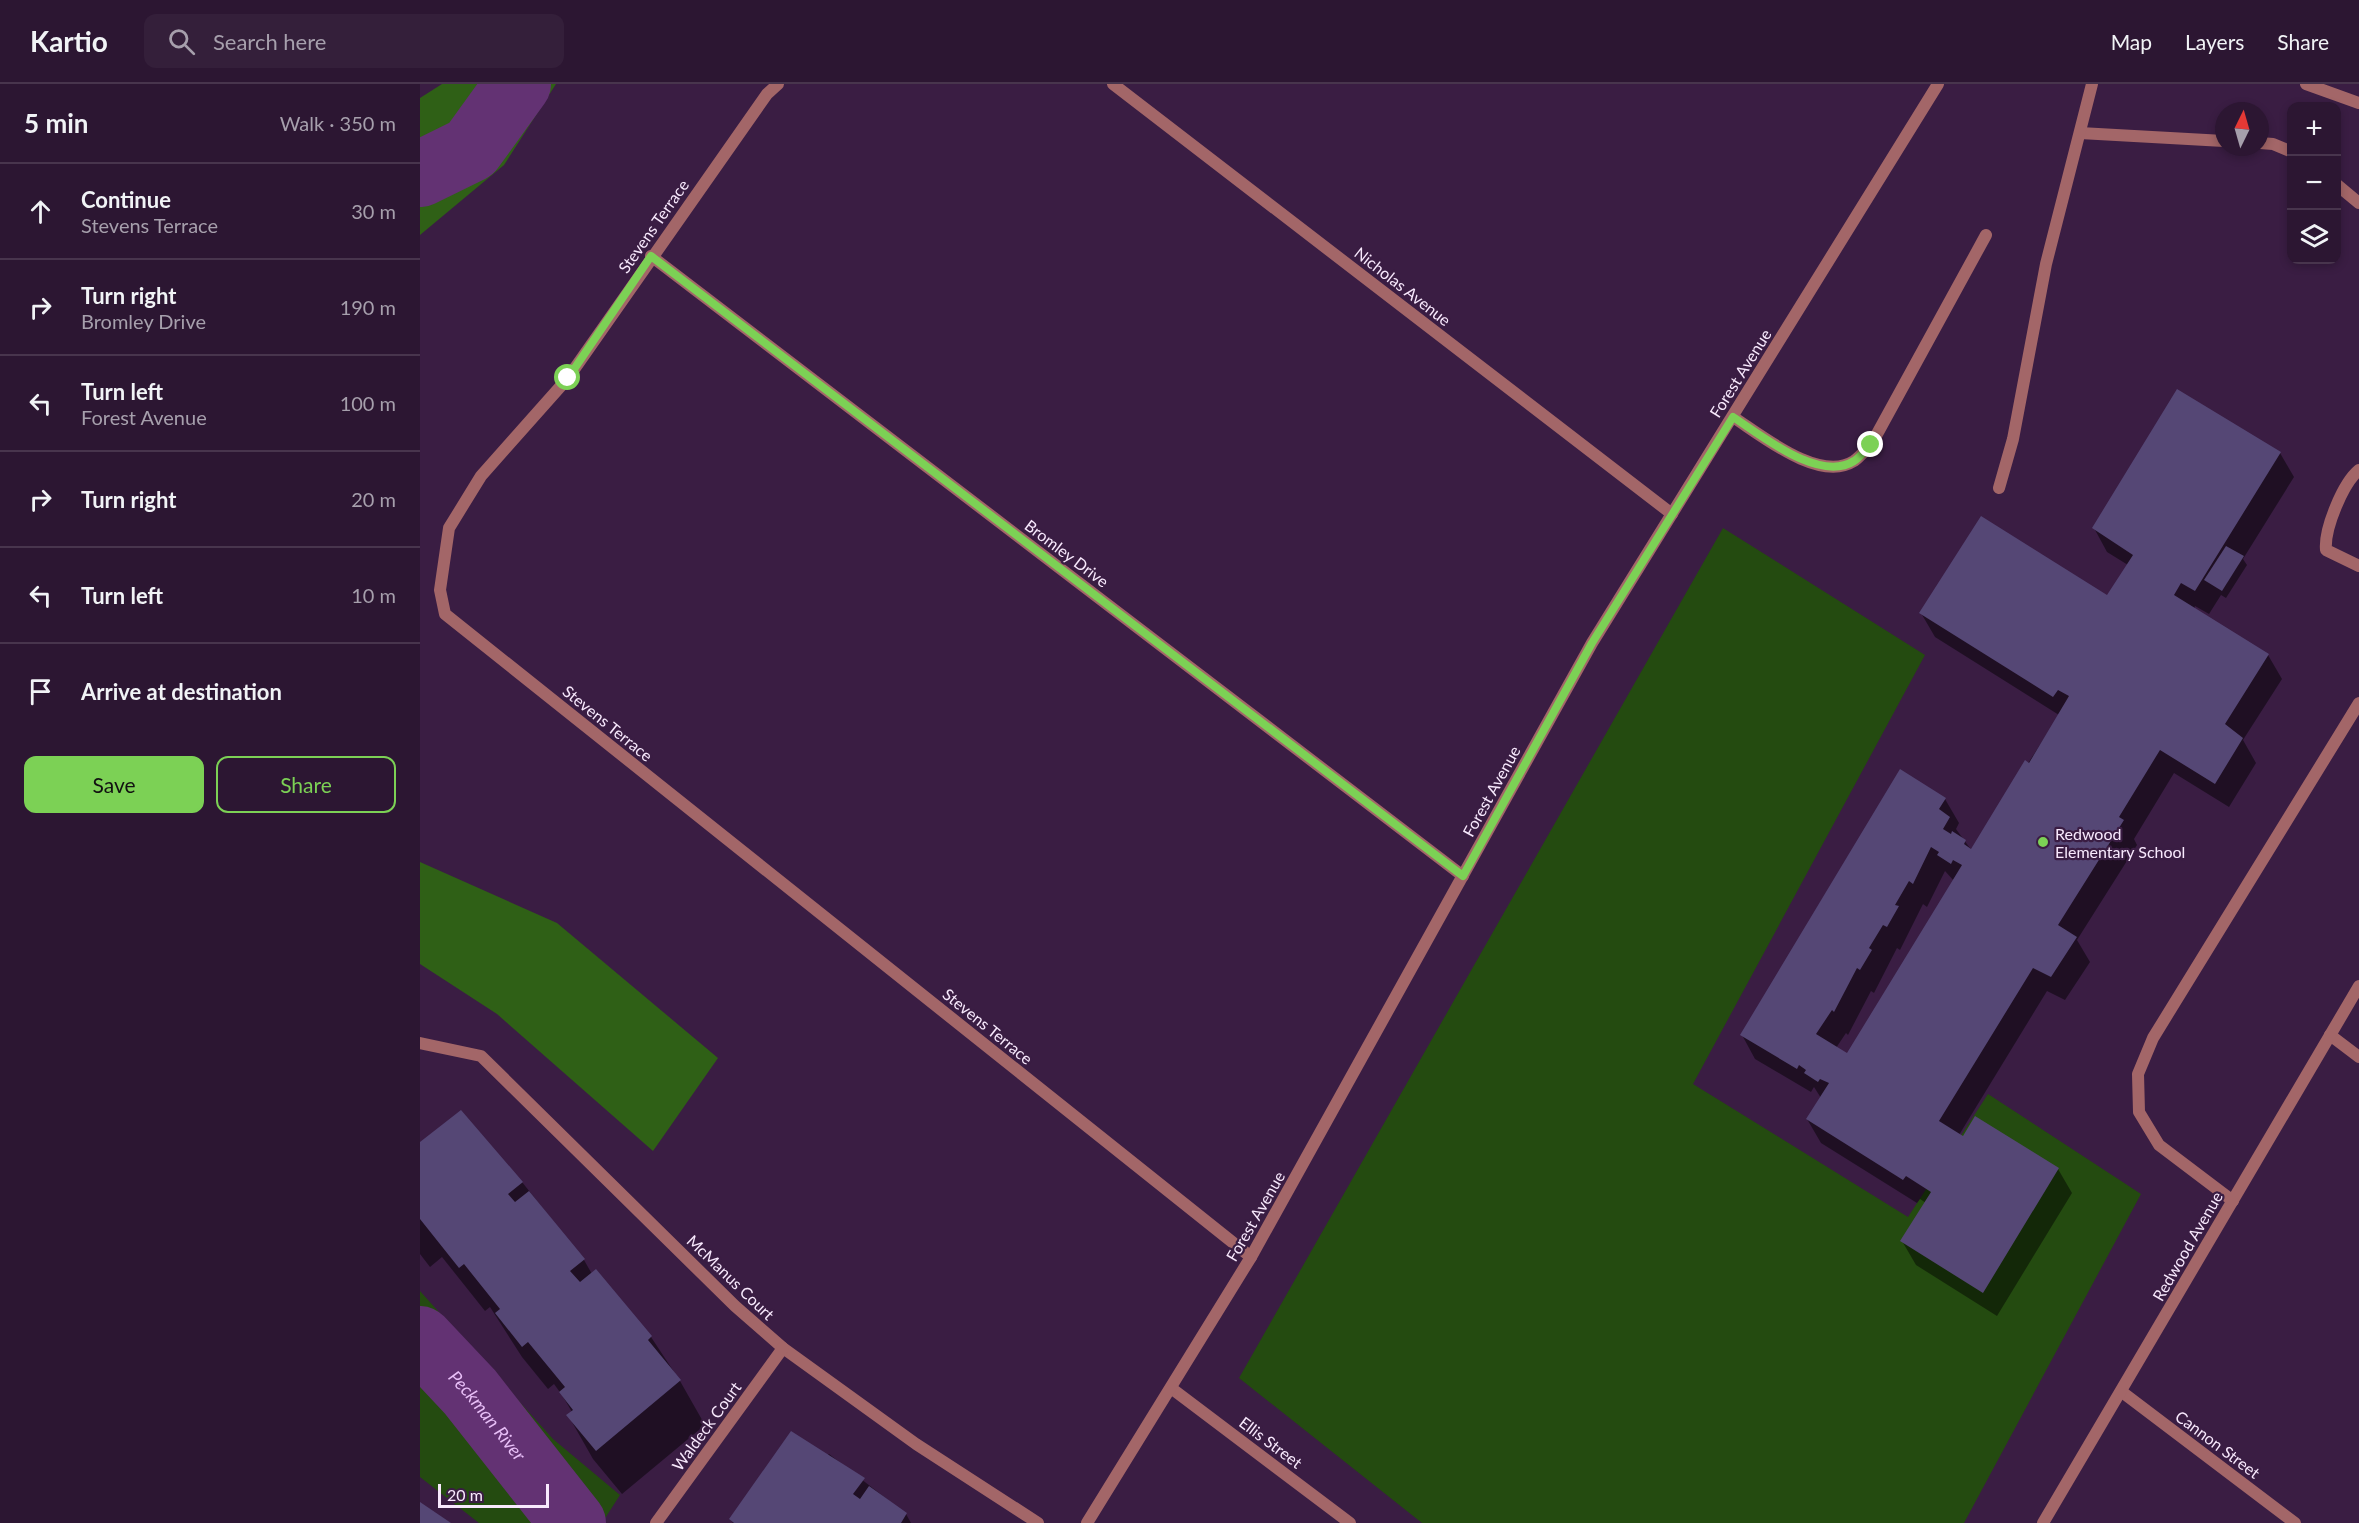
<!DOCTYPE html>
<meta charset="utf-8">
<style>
:root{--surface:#2c1632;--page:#341f3a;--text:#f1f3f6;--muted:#a69fac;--line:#48354d;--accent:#7cd155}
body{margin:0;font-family:Lato,sans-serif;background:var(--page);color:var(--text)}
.controls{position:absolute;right:18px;top:18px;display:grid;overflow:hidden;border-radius:12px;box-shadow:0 3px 9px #0003}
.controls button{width:54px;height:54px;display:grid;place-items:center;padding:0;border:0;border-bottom:2px solid var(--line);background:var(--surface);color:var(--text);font:30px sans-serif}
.compass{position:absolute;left:1795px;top:18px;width:54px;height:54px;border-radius:50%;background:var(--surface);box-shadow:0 3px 9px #0003;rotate:5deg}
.scale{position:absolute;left:18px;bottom:15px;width:111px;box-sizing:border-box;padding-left:6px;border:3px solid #f8e9fd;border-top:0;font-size:16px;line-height:21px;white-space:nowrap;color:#f8e9fd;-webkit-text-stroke:4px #3a1d43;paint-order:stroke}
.stop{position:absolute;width:18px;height:18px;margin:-14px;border:4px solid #7cd155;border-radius:50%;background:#fff}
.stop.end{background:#7cd155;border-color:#fff;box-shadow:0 2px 6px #0008}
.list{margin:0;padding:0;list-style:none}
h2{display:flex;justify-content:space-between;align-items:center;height:78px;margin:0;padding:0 24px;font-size:26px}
h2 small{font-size:20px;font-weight:400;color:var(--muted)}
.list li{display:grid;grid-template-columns:39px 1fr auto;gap:18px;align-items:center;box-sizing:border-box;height:96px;padding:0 24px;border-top:2px solid var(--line)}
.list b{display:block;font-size:22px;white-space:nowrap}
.list p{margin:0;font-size:20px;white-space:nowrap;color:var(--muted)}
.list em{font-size:20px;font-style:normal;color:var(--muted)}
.actions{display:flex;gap:12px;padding:18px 24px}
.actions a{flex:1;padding:14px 0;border:2px solid var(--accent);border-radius:12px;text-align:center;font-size:21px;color:var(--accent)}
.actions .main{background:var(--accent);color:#111}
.icon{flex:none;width:33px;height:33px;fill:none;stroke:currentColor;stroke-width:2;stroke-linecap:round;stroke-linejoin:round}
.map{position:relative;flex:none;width:1939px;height:1439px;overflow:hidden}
header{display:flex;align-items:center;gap:36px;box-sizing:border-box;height:84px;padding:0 30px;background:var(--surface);border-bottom:2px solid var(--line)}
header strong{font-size:28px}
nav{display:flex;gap:33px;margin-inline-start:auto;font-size:21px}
.search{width:420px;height:54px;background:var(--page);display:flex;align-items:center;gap:15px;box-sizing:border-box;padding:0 21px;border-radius:12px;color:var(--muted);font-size:22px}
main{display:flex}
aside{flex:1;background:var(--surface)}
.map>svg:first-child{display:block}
.green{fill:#244b10}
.forest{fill:#2f6016}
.shadow{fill:#0007;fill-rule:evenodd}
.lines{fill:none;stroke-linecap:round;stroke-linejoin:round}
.river{stroke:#633273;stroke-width:66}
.building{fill:#554775;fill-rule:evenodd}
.lane{stroke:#a36668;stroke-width:12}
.street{stroke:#a36668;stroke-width:12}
.route{stroke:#7cd155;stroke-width:8}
.poi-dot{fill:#7cd155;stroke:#3a1d43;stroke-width:2}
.labels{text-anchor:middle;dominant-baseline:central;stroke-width:4.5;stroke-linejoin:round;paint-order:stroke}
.street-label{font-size:16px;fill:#f8e9fd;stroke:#3a1d43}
.poi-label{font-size:16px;fill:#f8e9fd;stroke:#3a1d43;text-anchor:start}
.water-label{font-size:18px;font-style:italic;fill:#e8bff7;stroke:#3a1d43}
</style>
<header>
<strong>Kartio</strong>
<div class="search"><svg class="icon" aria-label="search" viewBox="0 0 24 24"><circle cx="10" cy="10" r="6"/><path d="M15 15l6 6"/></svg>Search here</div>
<nav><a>Map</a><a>Layers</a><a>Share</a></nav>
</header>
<main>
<aside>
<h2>5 min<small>Walk · 350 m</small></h2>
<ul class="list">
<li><svg class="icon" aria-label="ahead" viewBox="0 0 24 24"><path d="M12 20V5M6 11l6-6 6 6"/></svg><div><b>Continue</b><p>Stevens Terrace</p></div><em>30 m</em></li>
<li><svg class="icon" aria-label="right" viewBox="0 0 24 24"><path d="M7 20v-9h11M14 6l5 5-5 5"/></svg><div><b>Turn right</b><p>Bromley Drive</p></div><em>190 m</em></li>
<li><svg class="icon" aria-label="left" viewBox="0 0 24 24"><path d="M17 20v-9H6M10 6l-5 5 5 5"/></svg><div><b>Turn left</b><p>Forest Avenue</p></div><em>100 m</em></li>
<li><svg class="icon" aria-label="right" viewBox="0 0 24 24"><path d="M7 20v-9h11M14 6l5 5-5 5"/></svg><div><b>Turn right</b></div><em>20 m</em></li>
<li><svg class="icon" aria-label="left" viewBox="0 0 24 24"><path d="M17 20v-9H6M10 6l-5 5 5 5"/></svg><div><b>Turn left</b></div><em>10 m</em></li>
<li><svg class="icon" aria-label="arrive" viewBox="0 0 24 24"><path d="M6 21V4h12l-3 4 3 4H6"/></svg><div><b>Arrive at destination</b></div></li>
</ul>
<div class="actions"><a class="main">Save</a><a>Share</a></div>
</aside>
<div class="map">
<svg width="1939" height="1439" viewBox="0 0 1939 1439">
<rect width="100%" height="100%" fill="#3a1d43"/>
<!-- green -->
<g class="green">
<polygon points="1303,444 1505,571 1273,1000 1488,1133 1568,1010 1721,1110 1544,1439 1002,1439 819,1294"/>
<polygon points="0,1207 133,1355 200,1411 182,1439 59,1439 0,1393"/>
</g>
<!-- forest -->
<g class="forest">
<polygon points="22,0 136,0 84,81 0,151 0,14"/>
<polygon points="0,778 137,839 298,974 233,1067 77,930 0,880"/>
</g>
<!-- shadow -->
<g class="shadow">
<path d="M1860,369L1874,393L1823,475L1827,481L1806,514L1801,511L1789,530L1775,522L1774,525L1848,571L1862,595L1823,656L1836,679L1809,723L1754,689L1714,755L1717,761L1657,856L1670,878L1645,916L1627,907L1539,1051L1638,1085L1652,1109L1577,1232L1496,1181L1482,1157L1506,1119L1500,1115L1497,1119L1401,1059L1387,1035L1401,1014L1394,1003L1391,1008L1335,975L1322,951L1525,715L1539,739L1536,745L1552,767L1639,631L1515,553L1501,529L1688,513L1708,481L1687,468L1674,444ZM1525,787L1534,797L1427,971L1416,964L1426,949L1428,951L1451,907L1454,909L1477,864L1480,866L1503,820L1507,823Z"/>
<polygon points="0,1060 102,1098 164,1176 172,1190 231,1253 260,1297 285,1341 202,1410 173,1375 148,1331 152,1328 142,1311 134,1300 128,1305 102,1273 70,1223 65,1227 22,1173 10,1183 0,1170"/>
<polygon points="409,1370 486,1430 491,1439 313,1439 310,1435"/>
</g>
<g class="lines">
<!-- river -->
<g class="river">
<polyline points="0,90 51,65 98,0"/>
<path id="s1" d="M0,1255L50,1308L153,1439"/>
</g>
</g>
<!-- building -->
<g class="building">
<path d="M1757,305L1861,368L1775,507L1761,499L1754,511L1849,570L1805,640L1823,654L1795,700L1740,666L1699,733L1704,736L1638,841L1657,853L1631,893L1613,884L1519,1037L1543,1052L1555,1032L1639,1084L1563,1209L1480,1157L1511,1108L1486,1092L1483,1096L1386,1035L1409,999L1400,995L1398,998L1384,989L1386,986L1379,981L1377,985L1320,951L1480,685L1526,714L1519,725L1530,733L1523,745L1531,750L1532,747L1546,756L1544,760L1551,765L1605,676L1609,679L1649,612L1638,606L1633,613L1499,529L1561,432L1687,511L1713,471L1672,444ZM1511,763L1519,768L1517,771L1531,780L1533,776L1542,781L1427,969L1396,950L1412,926L1414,928L1437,884L1440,886L1452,866L1449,864L1463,841L1467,843L1479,822L1475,821L1489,797L1493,800Z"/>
<polygon points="1806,462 1824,472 1802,507 1784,496"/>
<polygon points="41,1026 103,1098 88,1110 95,1118 109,1107 165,1175 150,1187 160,1198 176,1185 232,1252 228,1256 261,1296 176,1367 146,1331 153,1326 139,1308 145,1303 108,1258 102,1263 75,1229 80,1225 44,1180 39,1184 0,1135 0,1058"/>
<polygon points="371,1347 445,1394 433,1410 440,1415 449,1402 487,1429 481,1439 314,1439 309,1435"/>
<polygon points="0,1418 31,1439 0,1439"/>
</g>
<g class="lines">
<!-- lane -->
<g class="lane">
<polyline points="1660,49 1804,57"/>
<polyline points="1840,59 1853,60 1872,68"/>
<polyline points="1916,100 1939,119"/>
<path d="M1313,333C1341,351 1399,399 1434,377C1440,373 1445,366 1451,361L1566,151"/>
<path d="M1939,386C1923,399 1904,445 1906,466L1939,482"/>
<polyline points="1579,404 1593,355 1626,180 1672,0"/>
<polyline points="1813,1117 1739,1061 1719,1028 1718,990 1733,954 1939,619"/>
</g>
<!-- street -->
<g class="street">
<polyline points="358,0 347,10 148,294 61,392 29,444 20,506 25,530 831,1173"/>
<polyline points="693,0 1252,430"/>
<polyline points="1886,0 1939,19"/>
<polyline points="231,172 1043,792"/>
<polyline points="1910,951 1939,973"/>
<polyline points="0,959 61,972 315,1222 363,1264 496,1360 618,1439"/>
<polyline points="751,1304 930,1439"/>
<polyline points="1702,1308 1875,1439"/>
<polyline points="236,1439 363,1264"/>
<polyline points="667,1439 831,1173 1172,559 1518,0"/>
<polyline points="1623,1439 1939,902"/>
</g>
</g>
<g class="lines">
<!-- route -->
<path class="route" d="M148,294L231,172L1043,792L1172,559L1313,333C1341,351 1399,399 1434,377C1440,373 1445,366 1451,361"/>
</g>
<!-- markers -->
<circle class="poi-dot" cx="1623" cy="758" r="6"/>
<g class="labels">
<!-- street labels -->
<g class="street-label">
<text transform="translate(233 142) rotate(-55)">Stevens Terrace</text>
<text transform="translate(983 202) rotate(38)">Nicholas Avenue</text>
<text transform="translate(1320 289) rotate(-58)">Forest Avenue</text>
<text transform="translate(647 469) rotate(37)">Bromley Drive</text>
<text transform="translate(188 639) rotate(39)">Stevens Terrace</text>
<text transform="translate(1071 707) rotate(-61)">Forest Avenue</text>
<text transform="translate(568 942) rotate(39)">Stevens Terrace</text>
<text transform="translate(835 1132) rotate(-60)">Forest Avenue</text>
<text transform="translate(1767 1162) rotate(-60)">Redwood Avenue</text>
<text transform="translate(311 1193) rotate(44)">McManus Court</text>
<text transform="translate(286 1342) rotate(-54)">Waldeck Court</text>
<text transform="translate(851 1358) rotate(37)">Ellis Street</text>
<text transform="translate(1798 1360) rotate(37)">Cannon Street</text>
</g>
<!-- poi labels -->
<g class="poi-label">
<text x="1635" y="749">Redwood<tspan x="1635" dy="18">Elementary School</tspan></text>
</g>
<!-- water labels -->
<g class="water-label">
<text stroke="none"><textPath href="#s1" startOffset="102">Peckman River</textPath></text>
</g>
</g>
</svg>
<div class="controls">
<button>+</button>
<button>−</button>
<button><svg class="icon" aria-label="layers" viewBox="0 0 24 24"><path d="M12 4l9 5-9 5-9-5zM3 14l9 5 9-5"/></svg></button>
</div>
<svg class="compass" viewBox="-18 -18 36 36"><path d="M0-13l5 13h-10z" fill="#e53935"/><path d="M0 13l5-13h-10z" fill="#a69fac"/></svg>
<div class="scale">20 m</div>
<div class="stop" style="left:148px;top:294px"></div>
<div class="stop end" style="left:1451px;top:361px"></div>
</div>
</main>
